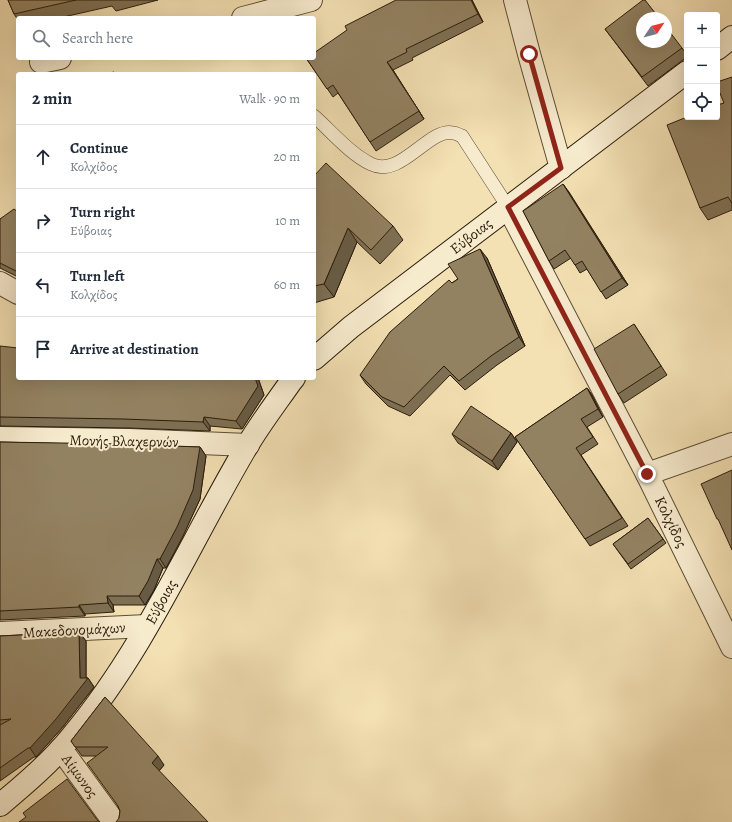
<!DOCTYPE html>
<meta charset="utf-8">
<style>
:root{--surface:#fff;--page:#f2f2f3;--text:#1f2937;--muted:#747a83;--line:#e0e1e3}
body{margin:0;font-family:Alegreya,serif;background:var(--page);color:var(--text)}
.controls{position:absolute;right:12px;top:12px;display:grid;overflow:hidden;border-radius:4px;box-shadow:0 4px 16px #0002}
.controls button{width:36px;height:36px;display:grid;place-items:center;padding:0;border:0;border-bottom:1px solid var(--line);background:var(--surface);color:var(--text);font:20px sans-serif}
.compass{position:absolute;left:636px;top:12px;width:36px;height:36px;border-radius:50%;background:var(--surface);box-shadow:0 4px 16px #0002;rotate:55deg}
.stop{position:absolute;width:12px;height:12px;margin:-9px;border:3px solid #8f2418;border-radius:50%;background:#fff}
.stop.end{background:#8f2418;border-color:#fff;box-shadow:0 1px 4px #0008}
.list{margin:0;padding:0;list-style:none}
h2{display:flex;justify-content:space-between;align-items:center;height:52px;margin:0;padding:0 16px;font-size:17px}
h2 small{font-size:13px;font-weight:400;color:var(--muted)}
.list li{display:grid;grid-template-columns:26px 1fr auto;gap:12px;align-items:center;box-sizing:border-box;height:64px;padding:0 16px;border-top:1px solid var(--line)}
.list b{display:block;font-size:15px;white-space:nowrap}
.list p{margin:0;font-size:13px;white-space:nowrap;color:var(--muted)}
.list em{font-size:13px;font-style:normal;color:var(--muted)}
.icon{flex:none;width:22px;height:22px;fill:none;stroke:currentColor;stroke-width:2;stroke-linecap:round;stroke-linejoin:round}
.map{position:relative;flex:none;width:732px;height:822px;overflow:hidden}
.search{position:absolute;background:var(--surface);box-shadow:0 4px 16px #0002;left:16px;top:16px;width:300px;height:44px;display:flex;align-items:center;gap:10px;box-sizing:border-box;padding:0 14px;border-radius:4px;color:var(--muted);font-size:15px}
.panel{position:absolute;background:var(--surface);box-shadow:0 4px 16px #0002;left:16px;top:72px;width:300px;height:308px;border-radius:4px}
.map>svg:first-child{display:block}
.lines{fill:none;stroke-linecap:round;stroke-linejoin:round}
.service-casing{stroke:#5d4d34;stroke-width:14}
.minor-casing{stroke:#5d4d34;stroke-width:24}
.secondary-casing{stroke:#2b1c0a;stroke-width:24}
.service{stroke:#f7ebce;stroke-width:13}
.minor{stroke:#f7ebce;stroke-width:22}
.secondary{stroke:#f7ebce;stroke-width:22}
.wall{fill:#7e7054;stroke:#2b1c0a}
.shaded-wall{fill:#675b45;stroke:#2b1c0a}
.building{fill:#938262;stroke:#2b1c0a}
.route{stroke:#8f2418;stroke-width:5}
.labels{text-anchor:middle;dominant-baseline:central;stroke-width:4;stroke-linejoin:round;paint-order:stroke}
.street-label{font-size:15px;fill:#2b1c0a;stroke:#f7ebce}
</style>
<div class="map">
<svg width="732" height="822" viewBox="0 0 732 822">
<rect width="100%" height="100%" fill="#f3e0b3"/>
<filter id="stains"><feTurbulence type="fractalNoise" baseFrequency=".005" numOctaves="4"/><feColorMatrix values="0 0 0 0 .2 0 0 0 0 .09 0 0 0 0 .02 0 0 0 .5 -.17"/></filter>
<radialGradient id="worn" r=".72"><stop offset=".6" stop-color="#630" stop-opacity="0"/><stop offset="1" stop-color="#630" stop-opacity=".3"/></radialGradient>
<g class="lines">
<defs>
<path id="service" d="M314,116C331,131 350,154 371,164C401,179 429,127 453,133C456,133 459,135 462,136L508,207"/>
<g id="minor">
<polyline points="515,0 529,54 561,168"/>
<polyline points="243,18 311,0"/>
<polyline points="41,62 60,58"/>
<polyline points="508,207 647,474 732,647"/>
<polyline points="0,283 18,293"/>
<polyline points="0,438 129,440 248,445"/>
<polyline points="647,474 732,444"/>
<polyline points="0,633 147,626"/>
<polyline points="61,749 114,822"/>
</g>
<g id="secondary">
<polyline points="717,49 732,37"/>
<polyline points="314,359 351,327 687,72"/>
<path d="M0,805C25,784 52,761 72,736C145,649 190,542 247,446C260,424 276,403 290,383L294,378"/>
</g>
</defs>
<!-- service casing -->
<use href="#service" class="service-casing"/>
<!-- minor casing -->
<use href="#minor" class="minor-casing"/>
<!-- secondary casing -->
<use href="#secondary" class="secondary-casing"/>
<!-- service -->
<use href="#service" class="service"/>
<!-- minor -->
<use href="#minor" class="minor"/>
<!-- secondary -->
<use href="#secondary" class="secondary"/>
</g>
<!-- wall -->
<g class="wall">
<polygon points="8,0 158,0 116,11 112,6 59,18 18,18 18,20 14,14"/>
<polygon points="472,0 483,22 412,58 413,60 393,70 424,119 376,151 338,93 333,97 306,58"/>
<polygon points="605,29 682,48 687,55 687,57 648,86"/>
<polygon points="732,77 732,210 708,220 700,208 724,103"/>
<polygon points="314,176 393,226 403,240 380,264 357,242 334,297 314,303"/>
<polygon points="563,184 628,285 606,299 587,269 580,273 571,258 554,269 549,261"/>
<polygon points="18,212 18,277 0,268 0,219"/>
<polygon points="487,258 525,346 497,365 465,390 450,375 410,416 388,406 366,384 360,375 452,283"/>
<polygon points="634,324 667,375 624,403 618,394"/>
<polygon points="0,346 18,378 258,378 264,395 242,429 210,426 210,431 129,428 0,426"/>
<polygon points="587,388 592,395 603,417 587,427 598,444 581,455 628,526 590,546 515,437"/>
<polygon points="511,433 517,442 498,470 458,443 452,434"/>
<polygon points="0,442 200,447 206,456 200,499 183,536 166,568 163,568 154,590 145,605 113,605 114,612 85,614 85,616 0,620"/>
<polygon points="648,518 666,543 631,569 613,544"/>
<polygon points="79,632 86,641 86,678 88,678 94,687 62,728 36,757 34,757 0,781 0,636"/>
<polygon points="105,697 164,765 119,818 120,811 96,756 82,756 71,741"/>
</g>
<!-- shaded-wall -->
<g class="shaded-wall">
<polygon points="471,0 472,0 483,22 478,14"/>
<polygon points="387,62 393,70 424,119 419,111"/>
<polygon points="563,184 569,192 628,285 622,278"/>
<polygon points="348,228 357,242 334,297 324,284"/>
<polygon points="480,249 487,258 525,346 519,337"/>
<polygon points="255,378 258,378 264,395 242,429 236,421"/>
<polygon points="587,388 592,395 603,417 598,409"/>
<polygon points="204,417 210,426 210,431 203,422"/>
<polygon points="511,433 517,442 498,470 492,461"/>
<polygon points="200,447 206,456 200,499 183,536 166,568 160,559"/>
<polygon points="157,559 163,568 154,590 145,605 139,596"/>
<polygon points="107,596 113,605 114,612 108,603"/>
<polygon points="79,605 85,614 85,616 79,607"/>
<polygon points="79,632 86,641 86,679 88,678 94,687 62,728 36,757 30,748 80,678"/>
<polygon points="158,756 164,765 158,772 152,763"/>
</g>
<!-- building -->
<g class="building">
<polygon points="8,0 76,0 14,14"/>
<polygon points="396,0 471,0 478,14 406,49 407,52 387,62 419,111 370,142 333,85 327,89 306,58 314,58 314,53 347,30 345,26"/>
<polygon points="643,0 645,0 659,18 642,18 642,42 666,42 666,27 682,48 642,77 605,29"/>
<polygon points="114,72 115,74 105,74"/>
<polygon points="732,77 732,203 728,197 700,208 667,125 687,117 717,117 717,105 724,103 717,86 717,82"/>
<polygon points="326,163 393,226 371,250 348,228 324,284 314,286 314,176"/>
<polygon points="563,184 622,278 601,292 582,261 575,265 565,250 549,261 523,211"/>
<polygon points="14,209 18,212 18,272 0,263 0,219"/>
<polygon points="480,249 519,337 491,356 459,381 444,366 404,407 382,397 360,375 390,332 449,280 452,283 458,279 448,264"/>
<polygon points="634,324 661,366 618,394 594,349"/>
<polygon points="0,346 18,348 18,378 255,378 258,386 236,421 204,417 203,422 123,419 0,417"/>
<polygon points="587,388 598,409 581,419 593,437 576,448 622,518 585,539 515,437"/>
<polygon points="471,406 511,433 492,461 452,434"/>
<polygon points="0,442 122,444 200,447 193,490 177,527 160,559 157,559 148,581 139,596 107,596 108,603 79,605 79,607 0,611"/>
<polygon points="732,470 732,550 718,519 717,519 701,484"/>
<polygon points="648,518 663,539 628,564 613,544"/>
<polygon points="79,632 80,678 88,678 56,719 30,748 28,748 0,768 0,725 11,719 0,720 0,636"/>
<polygon points="105,697 158,756 152,763 208,822 116,822 119,818 120,811 118,806 87,763 108,747 75,747 71,741"/>
<polygon points="67,779 98,821 100,822 19,822 26,817 23,813"/>
</g>
<g class="lines">
<!-- route -->
<polyline class="route" points="529,54 561,168 508,207 647,474"/>
</g>
<g class="labels">
<!-- street labels -->
<g class="street-label">
<text transform="translate(471 236) rotate(-38)">Εύβοιας</text>
<text transform="translate(124 441) rotate(1)">Μονής Βλαχερνών</text>
<text transform="translate(671 522) rotate(64)">Κολχίδος</text>
<text transform="translate(161 602) rotate(-61)">Εύβοιας</text>
<text transform="translate(74 630) rotate(-3)">Μακεδονομάχων</text>
<text transform="translate(80 776) rotate(54)">Αίμωνος</text>
</g>
</g>
<rect width="100%" height="100%" filter="url(#stains)"/>
<rect width="100%" height="100%" fill="url(#worn)"/>
</svg>
<div class="controls">
<button>+</button>
<button>−</button>
<button><svg class="icon" aria-label="locate" viewBox="0 0 24 24"><circle cx="12" cy="12" r="6"/><path d="M12 2v4M12 18v4M2 12h4M18 12h4"/></svg></button>
</div>
<svg class="compass" viewBox="-18 -18 36 36"><path d="M0-13l5 13h-10z" fill="#e53935"/><path d="M0 13l5-13h-10z" fill="#747a83"/></svg>
<div class="stop" style="left:529px;top:54px"></div>
<div class="stop end" style="left:647px;top:474px"></div>
<div class="search"><svg class="icon" aria-label="search" viewBox="0 0 24 24"><circle cx="10" cy="10" r="6"/><path d="M15 15l6 6"/></svg>Search here</div>
<section class="panel">
<h2>2 min<small>Walk · 90 m</small></h2>
<ul class="list">
<li><svg class="icon" aria-label="ahead" viewBox="0 0 24 24"><path d="M12 20V5M6 11l6-6 6 6"/></svg><div><b>Continue</b><p>Κολχίδος</p></div><em>20 m</em></li>
<li><svg class="icon" aria-label="right" viewBox="0 0 24 24"><path d="M7 20v-9h11M14 6l5 5-5 5"/></svg><div><b>Turn right</b><p>Εύβοιας</p></div><em>10 m</em></li>
<li><svg class="icon" aria-label="left" viewBox="0 0 24 24"><path d="M17 20v-9H6M10 6l-5 5 5 5"/></svg><div><b>Turn left</b><p>Κολχίδος</p></div><em>60 m</em></li>
<li><svg class="icon" aria-label="arrive" viewBox="0 0 24 24"><path d="M6 21V4h12l-3 4 3 4H6"/></svg><div><b>Arrive at destination</b></div></li>
</ul>
</section>
</div>
